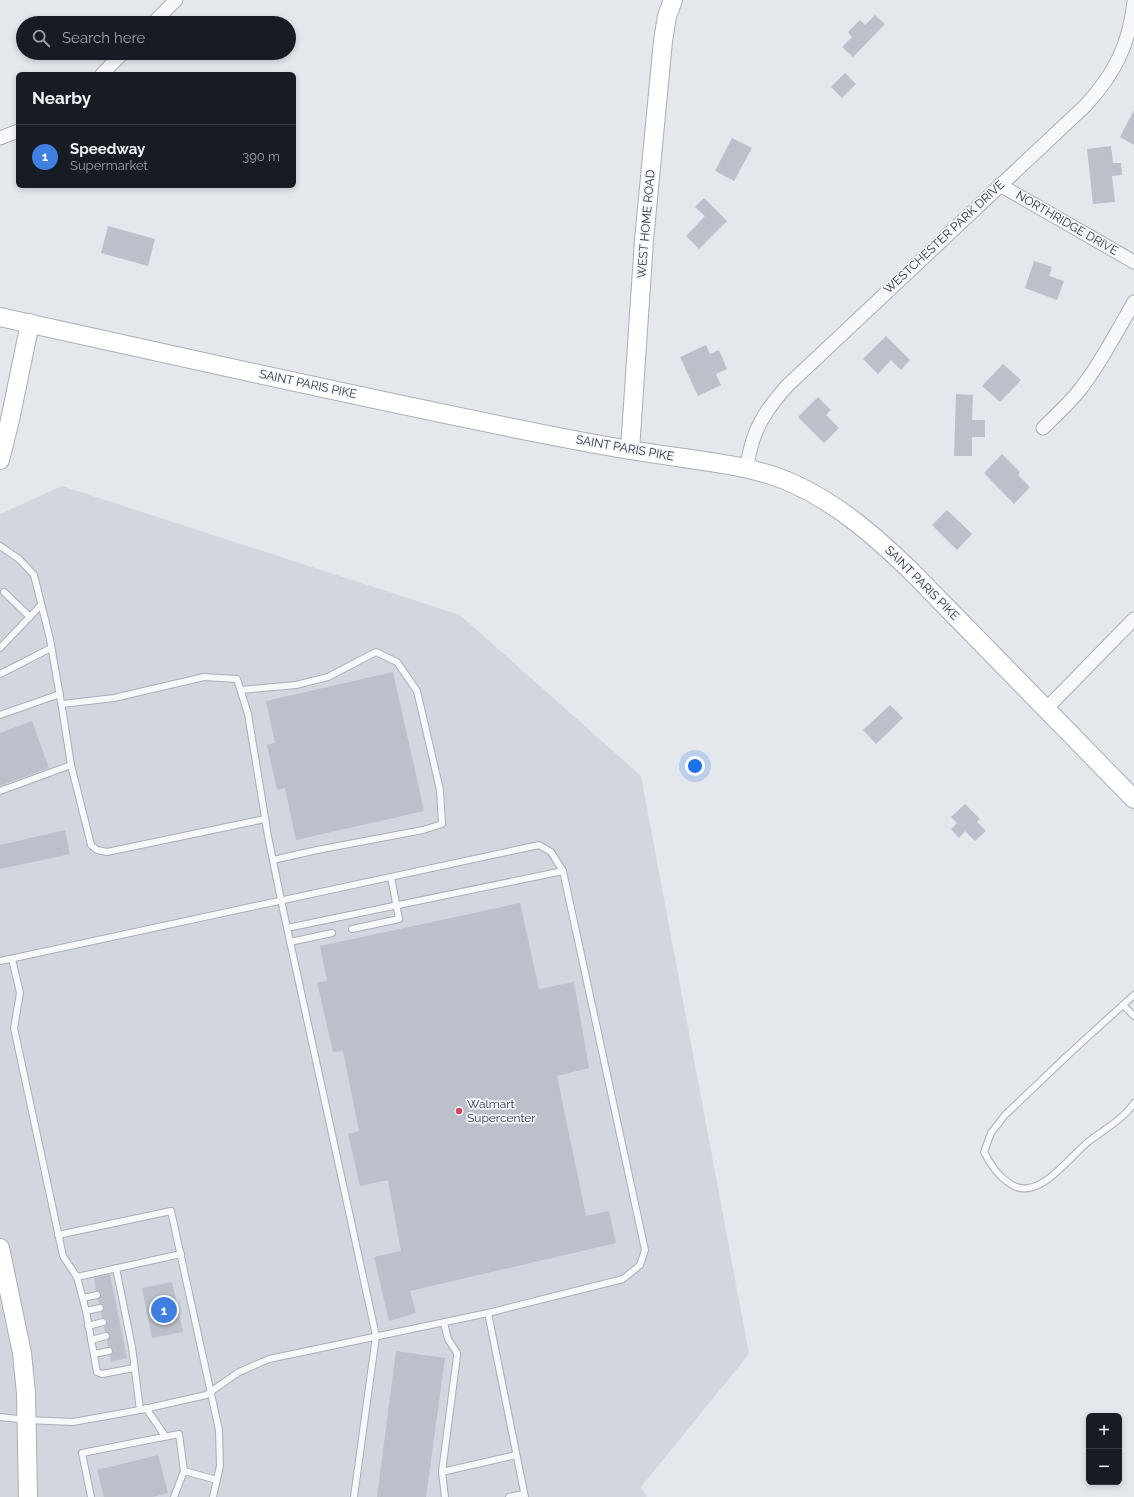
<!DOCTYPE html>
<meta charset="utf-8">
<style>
:root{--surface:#171b24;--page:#242831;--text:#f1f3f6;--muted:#9ea1a6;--line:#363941;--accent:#d1495b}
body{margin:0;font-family:Raleway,sans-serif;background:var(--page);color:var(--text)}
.controls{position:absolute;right:12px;bottom:12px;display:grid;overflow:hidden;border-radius:6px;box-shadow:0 2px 6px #0003}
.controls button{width:36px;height:36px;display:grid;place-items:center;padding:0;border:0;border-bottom:1px solid var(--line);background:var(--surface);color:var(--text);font:20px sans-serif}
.you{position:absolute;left:695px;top:766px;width:14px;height:14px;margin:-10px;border:3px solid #fff;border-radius:50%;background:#1a73e8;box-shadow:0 0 0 6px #1a73e833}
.badge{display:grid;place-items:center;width:26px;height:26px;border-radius:50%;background:var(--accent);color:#fff;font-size:13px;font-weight:700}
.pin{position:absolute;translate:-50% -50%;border:2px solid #fff;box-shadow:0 1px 4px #0006}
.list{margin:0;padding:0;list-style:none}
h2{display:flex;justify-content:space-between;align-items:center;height:52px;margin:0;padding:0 16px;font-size:17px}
h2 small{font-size:13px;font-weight:400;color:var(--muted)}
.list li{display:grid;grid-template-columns:26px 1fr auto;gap:12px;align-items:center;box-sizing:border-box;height:64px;padding:0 16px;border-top:1px solid var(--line)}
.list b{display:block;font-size:15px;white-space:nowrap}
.list p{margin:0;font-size:13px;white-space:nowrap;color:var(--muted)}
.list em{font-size:13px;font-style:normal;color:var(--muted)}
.icon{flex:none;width:22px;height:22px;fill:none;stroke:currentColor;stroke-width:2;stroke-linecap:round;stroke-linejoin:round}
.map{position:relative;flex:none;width:1134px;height:1497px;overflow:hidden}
.search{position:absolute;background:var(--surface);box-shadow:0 2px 6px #0003;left:16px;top:16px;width:280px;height:44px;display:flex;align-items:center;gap:10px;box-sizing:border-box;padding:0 14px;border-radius:22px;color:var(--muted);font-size:15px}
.panel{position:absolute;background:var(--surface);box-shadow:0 2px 6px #0003;left:16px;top:72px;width:280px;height:116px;border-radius:6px}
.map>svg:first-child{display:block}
.built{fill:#d2d6de}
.building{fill:#bbc0ca}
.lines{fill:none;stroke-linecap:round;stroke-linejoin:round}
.lane-casing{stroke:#a9aeb7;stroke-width:8}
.street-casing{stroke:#a9aeb7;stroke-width:15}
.secondary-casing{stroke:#a9aeb7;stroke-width:20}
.lane{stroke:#f7f8fa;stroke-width:6}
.street{stroke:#f7f8fa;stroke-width:13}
.secondary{stroke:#fff;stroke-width:18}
.poi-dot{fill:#d1495b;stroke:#f4f6f9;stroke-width:1.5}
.labels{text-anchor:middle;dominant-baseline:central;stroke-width:3.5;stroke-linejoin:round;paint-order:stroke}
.street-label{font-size:12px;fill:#2b3445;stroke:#f4f6f9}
.poi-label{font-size:12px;fill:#2b3445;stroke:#f4f6f9;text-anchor:start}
</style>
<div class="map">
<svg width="1134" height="1497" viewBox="0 0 1134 1497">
<rect width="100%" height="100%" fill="#e4e7ec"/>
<!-- built -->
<polygon class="built" points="62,486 460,615 641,776 749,1354 641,1487 647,1497 0,1497 0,514"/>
<!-- building -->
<g class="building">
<polygon points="875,15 885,24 853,57 842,47 852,37 848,32 860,20 865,25"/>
<polygon points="845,73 856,84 842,98 831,87"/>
<polygon points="1134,110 1134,145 1120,137"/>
<polygon points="732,138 752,148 734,181 715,171"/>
<polygon points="1111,146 1113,163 1121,163 1122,175 1112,176 1115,202 1093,204 1087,149"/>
<polygon points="704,198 727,221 699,249 686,236 705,216 695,207"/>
<polygon points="108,226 155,239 148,266 101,253"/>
<polygon points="1034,261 1052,267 1049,276 1064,281 1057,300 1025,288"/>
<polygon points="886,336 910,360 901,370 891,360 878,374 863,359"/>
<polygon points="706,345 710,354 719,350 727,369 716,374 721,385 698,396 680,357"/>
<polygon points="1003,364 1021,380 1000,402 982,386"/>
<polygon points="956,394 973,395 972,420 985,420 985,437 972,437 972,456 954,456"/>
<polygon points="818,397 831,410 826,415 839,428 824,443 798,417"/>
<polygon points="1002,454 1020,472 1018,475 1030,487 1014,504 984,473"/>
<polygon points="947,510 972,534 957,550 932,525"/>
<polygon points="393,672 424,811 296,840 285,788 277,790 267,745 275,743 266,701"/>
<polygon points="890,705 903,718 876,744 863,730"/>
<polygon points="32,721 49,768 0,786 0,733"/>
<polygon points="965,804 980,819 977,822 986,831 975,841 965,831 959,838 951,829 957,823 951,817"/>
<polygon points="65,830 70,854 0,869 0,845"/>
<polygon points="520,903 539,989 574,982 589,1068 557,1076 586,1216 609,1211 616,1243 410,1291 416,1313 389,1321 374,1257 401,1251 388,1180 360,1186 348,1134 359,1131 343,1051 333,1052 317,982 327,981 320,946"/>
<polygon points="110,1274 127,1358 111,1362 110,1355 113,1353 113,1350 111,1347 108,1347 107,1340 109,1339 110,1335 109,1333 105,1332 104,1326 106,1325 107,1321 106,1319 102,1318 101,1312 103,1311 104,1307 103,1305 99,1304 98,1299 101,1297 101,1294 99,1291 96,1291 94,1278"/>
<polygon points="172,1282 183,1332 152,1338 142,1288"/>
<polygon points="396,1351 445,1358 426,1497 377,1497"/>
<polygon points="158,1455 168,1493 153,1497 104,1497 97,1470"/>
</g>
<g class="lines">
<defs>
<g id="lane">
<polyline points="0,546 19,559 34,575 50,639 63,714 71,765 0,791"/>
<polyline points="4,592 30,617"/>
<polyline points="0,648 41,605"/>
<polyline points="0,674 51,648"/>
<polyline points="241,690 296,685 328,677 376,652 397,662 417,691 440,790 442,824 423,830 317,850 273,860"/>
<polyline points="62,704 114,698 204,677 237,679 248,714 268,836 281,900 376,1336 354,1497"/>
<polyline points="0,715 60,694"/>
<polyline points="71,765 91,845 97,850 107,852 265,819"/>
<polyline points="287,928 563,871"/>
<polyline points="352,929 399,919 391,877"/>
<polyline points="290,942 332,933"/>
<polyline points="12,959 20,993 14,1028 63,1256 77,1277 181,1254"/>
<polyline points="0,961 539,845 551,852 563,871 645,1250 640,1265 623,1279 488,1313 269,1359 239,1372 206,1395 140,1410 73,1422 27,1420 0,1417"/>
<path d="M1134,995L1069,1054L1005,1115L991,1133L984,1152C990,1164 997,1175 1009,1183C1037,1204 1067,1159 1088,1142C1103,1130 1123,1120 1134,1103"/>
<polyline points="1123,1005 1134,1016"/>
<polyline points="58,1235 171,1211 219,1430 220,1466 213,1497"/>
<polyline points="116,1268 132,1347 140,1410"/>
<polyline points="77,1277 86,1311 97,1372 102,1374 134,1368"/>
<polyline points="83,1298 97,1295"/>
<polyline points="86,1311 100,1308"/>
<polyline points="488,1313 525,1497"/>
<polyline points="88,1326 103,1322"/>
<polyline points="91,1340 106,1336"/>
<polyline points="94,1354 109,1351"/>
<polyline points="146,1408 165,1436"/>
<polyline points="442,1472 457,1356 457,1353 448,1339 444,1323"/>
<polyline points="91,1497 82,1453 179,1434 184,1471"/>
<polyline points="174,1497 184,1471 217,1480"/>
<polyline points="445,1497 442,1472 516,1455"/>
<polyline points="509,1497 524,1494"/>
</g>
<g id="street">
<polyline points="153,23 176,0"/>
<polyline points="102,74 123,53"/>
<polyline points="0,138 18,131"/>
<polyline points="1000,185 1134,262"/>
<path d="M1043,428C1056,415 1071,402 1082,387C1102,361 1117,331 1134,302"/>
<path d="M746,468C749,458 750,447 754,437C761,417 773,402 787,386L1086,105C1115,73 1129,45 1134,2"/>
<polyline points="1046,709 1134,619"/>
</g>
<g id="secondary">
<path d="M0,317C181,357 362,398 543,434C588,443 632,451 677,457C716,463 757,467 794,484C840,505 877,538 913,573L1134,799"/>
<polyline points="630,450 644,240 663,41 667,16 673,0"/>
<polyline points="0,460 10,420 30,323"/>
<polyline points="0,1248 22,1353 26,1393 28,1497"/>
</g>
</defs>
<!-- lane casing -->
<use href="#lane" class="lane-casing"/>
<!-- street casing -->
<use href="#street" class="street-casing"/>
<!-- secondary casing -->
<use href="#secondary" class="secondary-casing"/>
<!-- lane -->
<use href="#lane" class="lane"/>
<!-- street -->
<use href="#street" class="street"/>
<!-- secondary -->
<use href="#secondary" class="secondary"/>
</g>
<!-- markers -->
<circle class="poi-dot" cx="459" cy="1111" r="4"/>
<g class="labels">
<!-- street labels -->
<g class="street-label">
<text transform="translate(1067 223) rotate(30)">NORTHRIDGE DRIVE</text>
<text transform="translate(646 224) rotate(-85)">WEST HOME ROAD</text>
<text transform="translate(944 237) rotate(-43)">WESTCHESTER PARK DRIVE</text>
<text transform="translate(308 384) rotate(12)">SAINT PARIS PIKE</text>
<text transform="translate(625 448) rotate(10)">SAINT PARIS PIKE</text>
<text transform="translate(922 583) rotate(45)">SAINT PARIS PIKE</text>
</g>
<!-- poi labels -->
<g class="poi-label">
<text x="467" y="1104">Walmart<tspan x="467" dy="14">Supercenter</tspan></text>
</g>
</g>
</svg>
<div class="controls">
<button>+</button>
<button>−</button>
</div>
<div class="you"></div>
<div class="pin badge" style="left:164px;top:1310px;background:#3f7fe0">1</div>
<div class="search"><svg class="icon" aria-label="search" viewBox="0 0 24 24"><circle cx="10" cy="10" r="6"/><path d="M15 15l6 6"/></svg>Search here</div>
<section class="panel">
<h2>Nearby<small></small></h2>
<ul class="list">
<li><span class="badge" style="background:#3f7fe0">1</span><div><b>Speedway</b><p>Supermarket</p></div><em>390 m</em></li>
</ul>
</section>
</div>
